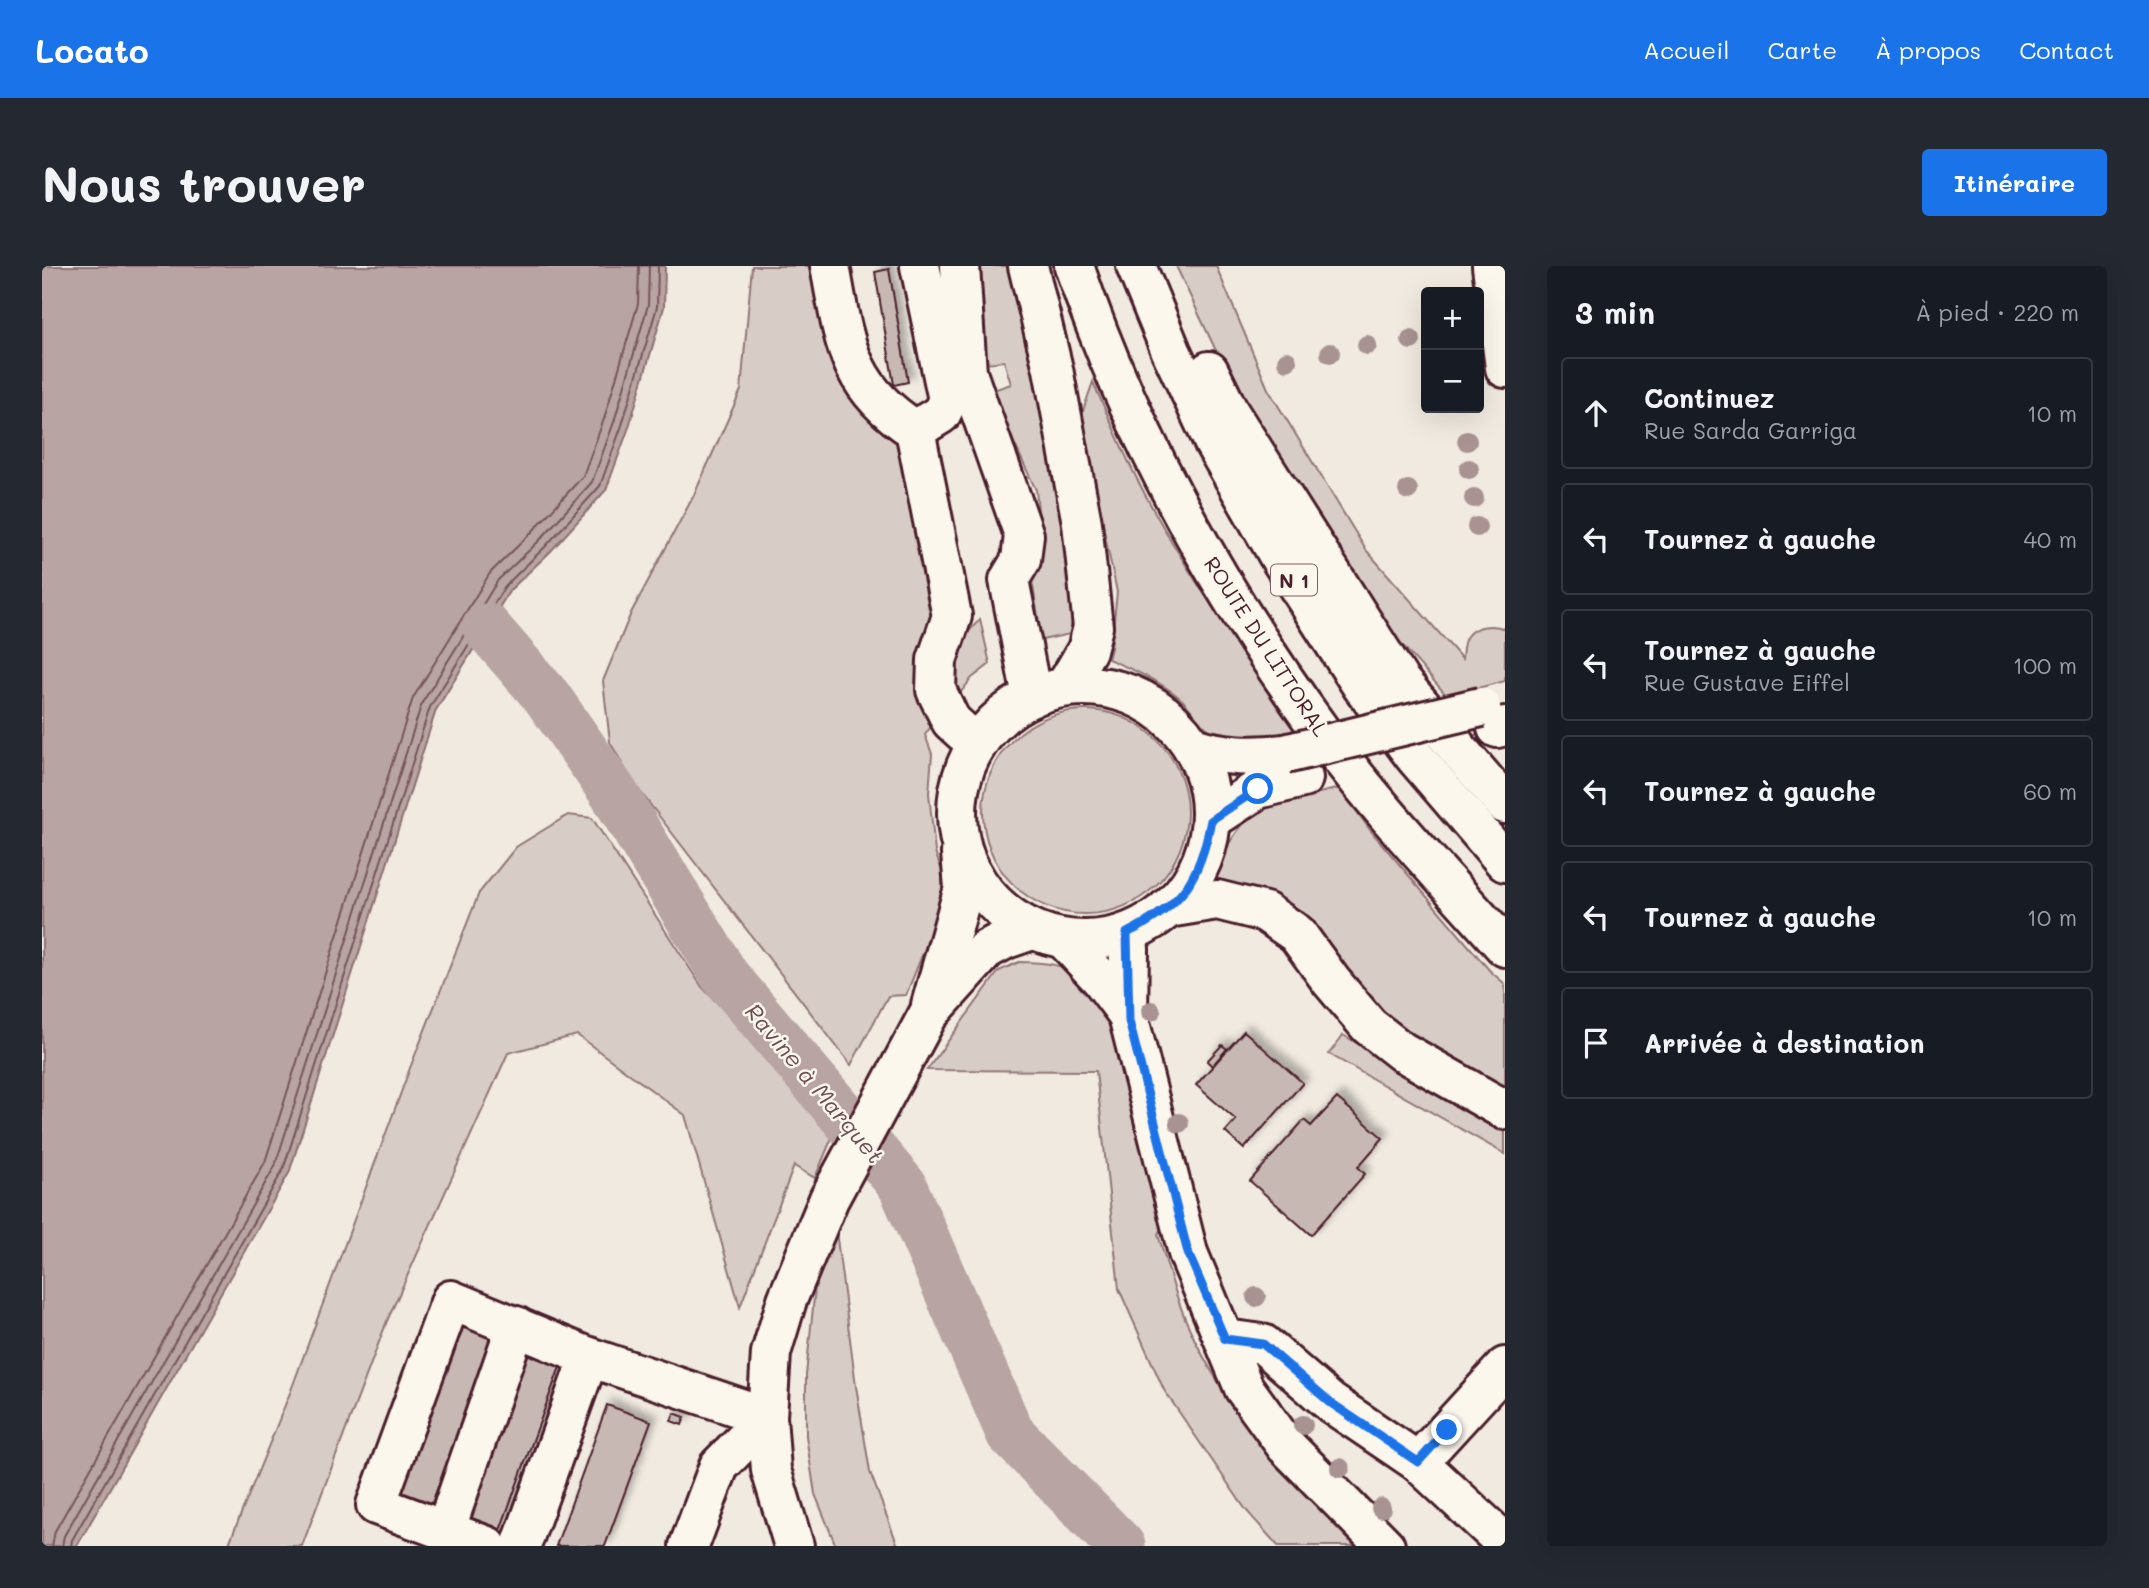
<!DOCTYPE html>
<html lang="fr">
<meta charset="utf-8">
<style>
:root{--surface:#171b24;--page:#242831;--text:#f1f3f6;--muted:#9ea1a6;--line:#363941;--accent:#1a73e8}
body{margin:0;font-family:Mali,sans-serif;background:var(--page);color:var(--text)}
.controls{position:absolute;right:21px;top:21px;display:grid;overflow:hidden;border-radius:7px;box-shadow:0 7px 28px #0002}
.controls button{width:63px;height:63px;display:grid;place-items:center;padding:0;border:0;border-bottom:2px solid var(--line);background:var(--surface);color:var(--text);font:35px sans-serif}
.stop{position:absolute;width:21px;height:21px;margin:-16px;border:5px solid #1a73e8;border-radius:50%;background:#fff}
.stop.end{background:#1a73e8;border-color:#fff;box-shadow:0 2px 7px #0008}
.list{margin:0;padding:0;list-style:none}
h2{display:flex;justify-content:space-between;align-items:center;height:91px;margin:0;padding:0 28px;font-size:30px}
h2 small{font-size:23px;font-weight:400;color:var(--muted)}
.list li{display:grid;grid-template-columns:46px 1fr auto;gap:21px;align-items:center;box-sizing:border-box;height:112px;margin:0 14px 14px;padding:0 14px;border:2px solid var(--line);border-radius:7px}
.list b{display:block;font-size:26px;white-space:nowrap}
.list p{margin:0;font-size:23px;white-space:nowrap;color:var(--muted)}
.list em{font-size:23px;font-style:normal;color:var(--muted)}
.icon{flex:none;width:38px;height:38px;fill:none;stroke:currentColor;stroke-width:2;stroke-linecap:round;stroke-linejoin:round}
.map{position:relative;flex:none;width:1463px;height:1280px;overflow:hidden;border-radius:7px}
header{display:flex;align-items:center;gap:42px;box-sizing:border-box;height:98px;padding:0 35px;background:var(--accent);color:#fff}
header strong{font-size:33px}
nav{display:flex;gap:38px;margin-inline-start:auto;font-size:24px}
.intro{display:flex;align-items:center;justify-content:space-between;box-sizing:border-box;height:168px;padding:0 42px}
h1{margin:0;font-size:49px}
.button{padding:18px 32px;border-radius:7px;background:var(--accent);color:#fff;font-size:24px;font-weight:700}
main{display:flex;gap:42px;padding:0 42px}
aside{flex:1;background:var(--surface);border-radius:7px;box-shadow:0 7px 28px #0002}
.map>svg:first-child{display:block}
.green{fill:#d8ccc6;stroke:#917678;stroke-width:2}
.water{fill:#b8a4a2;stroke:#8c6f72;stroke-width:2}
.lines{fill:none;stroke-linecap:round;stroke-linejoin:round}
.shore{stroke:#76545b;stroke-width:2}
.river{stroke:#b8a4a2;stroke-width:49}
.building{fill:#c8b8b3;stroke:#4a1f2b;stroke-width:2;filter:url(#shadow)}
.minor-casing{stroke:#4a1f2b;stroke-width:44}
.major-casing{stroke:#4a1f2b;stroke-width:44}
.highway-casing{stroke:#4a1f2b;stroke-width:44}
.minor{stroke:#fbf7ec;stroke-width:38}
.major{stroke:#fbf7ec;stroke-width:38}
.highway{stroke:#fbf7ec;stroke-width:38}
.major-bridge-casing{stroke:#4a1f2b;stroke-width:44;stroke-linecap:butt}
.major-bridge{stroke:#fbf7ec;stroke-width:38}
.tree{fill:#a89292}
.route{stroke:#1a73e8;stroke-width:9}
.labels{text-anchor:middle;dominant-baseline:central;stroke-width:5;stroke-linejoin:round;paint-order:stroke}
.shield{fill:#fbf7ec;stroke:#7f6065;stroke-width:2}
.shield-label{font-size:19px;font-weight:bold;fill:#4a1f2b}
.street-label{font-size:21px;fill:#4a1f2b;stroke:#fbf7ec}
.water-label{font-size:23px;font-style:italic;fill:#704e55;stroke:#fbf7ec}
</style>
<header>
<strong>Locato</strong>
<nav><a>Accueil</a><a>Carte</a><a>À propos</a><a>Contact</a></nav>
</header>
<div class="intro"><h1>Nous trouver</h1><a class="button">Itinéraire</a></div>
<main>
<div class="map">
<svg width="1463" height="1280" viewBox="0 0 1463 1280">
<defs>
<filter id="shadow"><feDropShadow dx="6" dy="-6" stdDeviation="3.5" flood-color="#0004"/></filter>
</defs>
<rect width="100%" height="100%" fill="#f0eae0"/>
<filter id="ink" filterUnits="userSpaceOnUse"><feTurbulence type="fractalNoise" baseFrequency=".0143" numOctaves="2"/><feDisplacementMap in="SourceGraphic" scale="14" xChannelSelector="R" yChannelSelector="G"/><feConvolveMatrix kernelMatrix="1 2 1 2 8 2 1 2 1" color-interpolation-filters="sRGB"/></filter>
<g filter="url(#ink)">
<!-- green -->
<g class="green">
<polygon points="710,0 775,0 853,169 867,192 897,345 876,390 874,417 889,460 883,469 890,488 887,527 893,586 900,605 900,630 894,655 864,729 846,730 809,799 590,515 568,476 561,415 589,347 652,229 699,124"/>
<polygon points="934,0 970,0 1002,158 1033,337 1028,368 1000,374 989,309 1000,284 994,224 948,125 969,118 962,95 943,97"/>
<path d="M1134,0H1174L1226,123L1324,284L1420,393C1421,386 1420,377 1425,370C1433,359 1451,358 1463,363V415L1405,430L1317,330L1177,91Z"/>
<path d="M1051,116C1065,147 1078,179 1093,209C1138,299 1199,382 1256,465C1223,474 1186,483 1159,457C1151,449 1146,438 1138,432C1116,414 1091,404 1066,393L1069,382L1075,326L1038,153Z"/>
<polygon points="938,353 948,398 930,412 915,431 906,410 921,372"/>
<circle cx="1043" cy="546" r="102"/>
<path d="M1298,522L1328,564L1448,705L1463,718V829L1422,807L1325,740L1239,636L1218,625L1177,617L1173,611C1198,536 1229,539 1298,522Z"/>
<polygon points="526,549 550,552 660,721 794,862 773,912 752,900 698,1041 643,849 535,769 466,787 345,1055 260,1280 186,1280 248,1127 368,802 437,627 474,581"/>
<path d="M977,696C999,696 1024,697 1042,714C1071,741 1082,799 1093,836C1104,873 1115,911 1126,948L1116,968C1125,998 1133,1031 1146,1059C1183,1144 1250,1215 1313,1280H1236L1204,1244L1122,1124L1077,1023L1054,805L885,804L957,705Z"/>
<polygon points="1301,769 1463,863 1463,888 1287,788"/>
<polygon points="794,965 814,1120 828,1206 856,1280 794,1280 773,1228 764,1170 764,1109 773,1022"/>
</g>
<!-- water -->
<polygon class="water" points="0,0 623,0 622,41 587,161 564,224 508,286 468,324 394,444 247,907 35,1280 0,1280"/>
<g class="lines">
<!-- shore -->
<g class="shore">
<polyline points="10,1280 13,1265 223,896 371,432 448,307 489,267 541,210 562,153 596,38 597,0"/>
<polyline points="20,1280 22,1270 233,900 380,437 456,314 497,275 550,216 572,156 606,39 607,0"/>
<polyline points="29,1280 30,1274 241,904 388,441 463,320 503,281 558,220 580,159 615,41 616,0"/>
</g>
<!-- river -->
<polyline class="river" points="445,362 505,431 571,526 683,710 860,919 968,1167 1079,1280"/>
</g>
<!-- building -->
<g class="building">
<polygon points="847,3 866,116 852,119 833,6"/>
<polygon points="1202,765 1261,817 1202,883 1183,866 1194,854 1154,819"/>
<polygon points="1180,779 1185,783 1170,800 1165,795"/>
<polygon points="1295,832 1341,872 1316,901 1323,908 1269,969 1208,915 1262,854 1269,860"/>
<polygon points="416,1048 455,1062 384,1253 345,1239"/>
<polygon points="485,1073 523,1087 453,1278 414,1265"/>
<polygon points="565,1139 609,1155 563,1280 514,1280"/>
<polygon points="632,1147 643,1151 640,1159 629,1155"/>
</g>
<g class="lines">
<defs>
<g id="minor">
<path d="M788,0C802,74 804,120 873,164L910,350L895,394L894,424L909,455L921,466L938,474"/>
<polyline points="918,0 925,107 982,269 979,294 967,314 990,431"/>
<polyline points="1450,0 1463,102"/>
<polyline points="873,164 899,148 906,134 878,0"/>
<polyline points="1085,667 1087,683 1086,749 1146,987 1202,1122 1244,1180 1343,1280"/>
<polyline points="1022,673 1059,713 1086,749"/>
<polyline points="1183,1073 1221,1078 1289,1137 1376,1196 1463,1101"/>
<polyline points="1376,1196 1463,1277"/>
<polyline points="403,1265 474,1060"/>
<polyline points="445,1280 334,1239 409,1034 547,1091 725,1151 677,1200 647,1280"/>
<polyline points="479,1280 547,1091"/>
</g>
<g id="major">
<circle cx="1042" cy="547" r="127"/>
<polyline points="1455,462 1463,460"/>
<path d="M1151,481C1182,491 1211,491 1243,488"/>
<polyline points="1169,554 1216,523 1261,512"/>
<polyline points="889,739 922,622 919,587"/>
<polyline points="752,1280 729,1204 725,1151 729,1087 745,1034 787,933 886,749 945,683 964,673 990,664"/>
</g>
<g id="highway">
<polyline points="986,0 1011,103 1040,257 1051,361 1045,384 1023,421"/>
<path d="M1032,0C1088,165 1175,322 1277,463C1333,540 1400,610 1463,681"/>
<polyline points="1094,0 1129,85 1172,177 1239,294 1320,420 1373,491 1463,596"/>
<polyline points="1167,105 1187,146 1358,415 1463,538"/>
<polyline points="1126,642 1175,634 1223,646 1255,668 1289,715 1327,760 1359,785 1463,844"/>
</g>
</defs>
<!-- minor casing -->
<use href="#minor" class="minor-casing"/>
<!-- major casing -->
<use href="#major" class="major-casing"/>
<!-- highway casing -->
<use href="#highway" class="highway-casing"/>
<!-- minor -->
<use href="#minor" class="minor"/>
<!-- major -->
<use href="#major" class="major"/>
<!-- highway -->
<use href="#highway" class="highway"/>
<defs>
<polyline id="major-bridge" points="1243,488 1439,441"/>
</defs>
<!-- major-bridge casing -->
<use href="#major-bridge" class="major-bridge-casing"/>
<!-- major-bridge -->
<use href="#major-bridge" class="major-bridge"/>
</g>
<!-- trees -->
<g class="tree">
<circle cx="1369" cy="74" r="10"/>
<circle cx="1325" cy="79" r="10"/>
<circle cx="1288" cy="87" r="10"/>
<circle cx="1245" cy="95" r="10"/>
<circle cx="1425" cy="175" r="10"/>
<circle cx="1427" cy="203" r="10"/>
<circle cx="1366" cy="224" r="10"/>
<circle cx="1432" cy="232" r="10"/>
<circle cx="1435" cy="261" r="10"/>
<circle cx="1109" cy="745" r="10"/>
<circle cx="1137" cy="857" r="10"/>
<circle cx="1214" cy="1031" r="10"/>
<circle cx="1261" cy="1159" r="10"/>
<circle cx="1298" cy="1202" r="10"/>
<circle cx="1339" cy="1242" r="10"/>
</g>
</g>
<g class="lines" filter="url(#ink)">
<!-- route -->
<path class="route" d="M1216,523L1169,554C1158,613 1140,640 1085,667L1087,755L1146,987L1183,1073L1221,1078L1289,1137L1376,1196L1405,1164"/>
</g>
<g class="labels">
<!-- shield labels -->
<rect class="shield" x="1229" y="298.5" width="46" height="31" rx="5"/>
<g class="shield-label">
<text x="1252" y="314">N 1</text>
</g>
<!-- street labels -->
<g class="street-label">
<text transform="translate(1225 380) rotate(57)">ROUTE DU LITTORAL</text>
</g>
<!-- water labels -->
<g class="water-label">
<text transform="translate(773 817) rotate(50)">Ravine à Marquet</text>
</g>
</g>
</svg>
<div class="controls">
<button>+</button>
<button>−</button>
</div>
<div class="stop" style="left:1216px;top:523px"></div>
<div class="stop end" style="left:1405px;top:1164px"></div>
</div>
<aside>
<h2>3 min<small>À pied · 220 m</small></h2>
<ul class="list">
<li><svg class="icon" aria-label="ahead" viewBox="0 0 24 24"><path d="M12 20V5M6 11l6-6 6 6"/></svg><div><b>Continuez</b><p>Rue Sarda Garriga</p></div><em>10 m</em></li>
<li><svg class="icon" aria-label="left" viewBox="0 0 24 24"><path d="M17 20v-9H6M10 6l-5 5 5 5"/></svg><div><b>Tournez à gauche</b></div><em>40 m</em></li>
<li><svg class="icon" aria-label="left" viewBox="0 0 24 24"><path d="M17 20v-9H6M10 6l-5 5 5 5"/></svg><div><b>Tournez à gauche</b><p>Rue Gustave Eiffel</p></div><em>100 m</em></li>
<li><svg class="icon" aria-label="left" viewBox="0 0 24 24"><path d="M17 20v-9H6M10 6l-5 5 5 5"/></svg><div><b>Tournez à gauche</b></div><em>60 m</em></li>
<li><svg class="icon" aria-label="left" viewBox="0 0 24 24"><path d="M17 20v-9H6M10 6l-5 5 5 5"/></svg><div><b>Tournez à gauche</b></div><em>10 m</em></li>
<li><svg class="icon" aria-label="arrive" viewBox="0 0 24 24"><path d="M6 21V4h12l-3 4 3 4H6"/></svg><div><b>Arrivée à destination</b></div></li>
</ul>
</aside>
</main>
